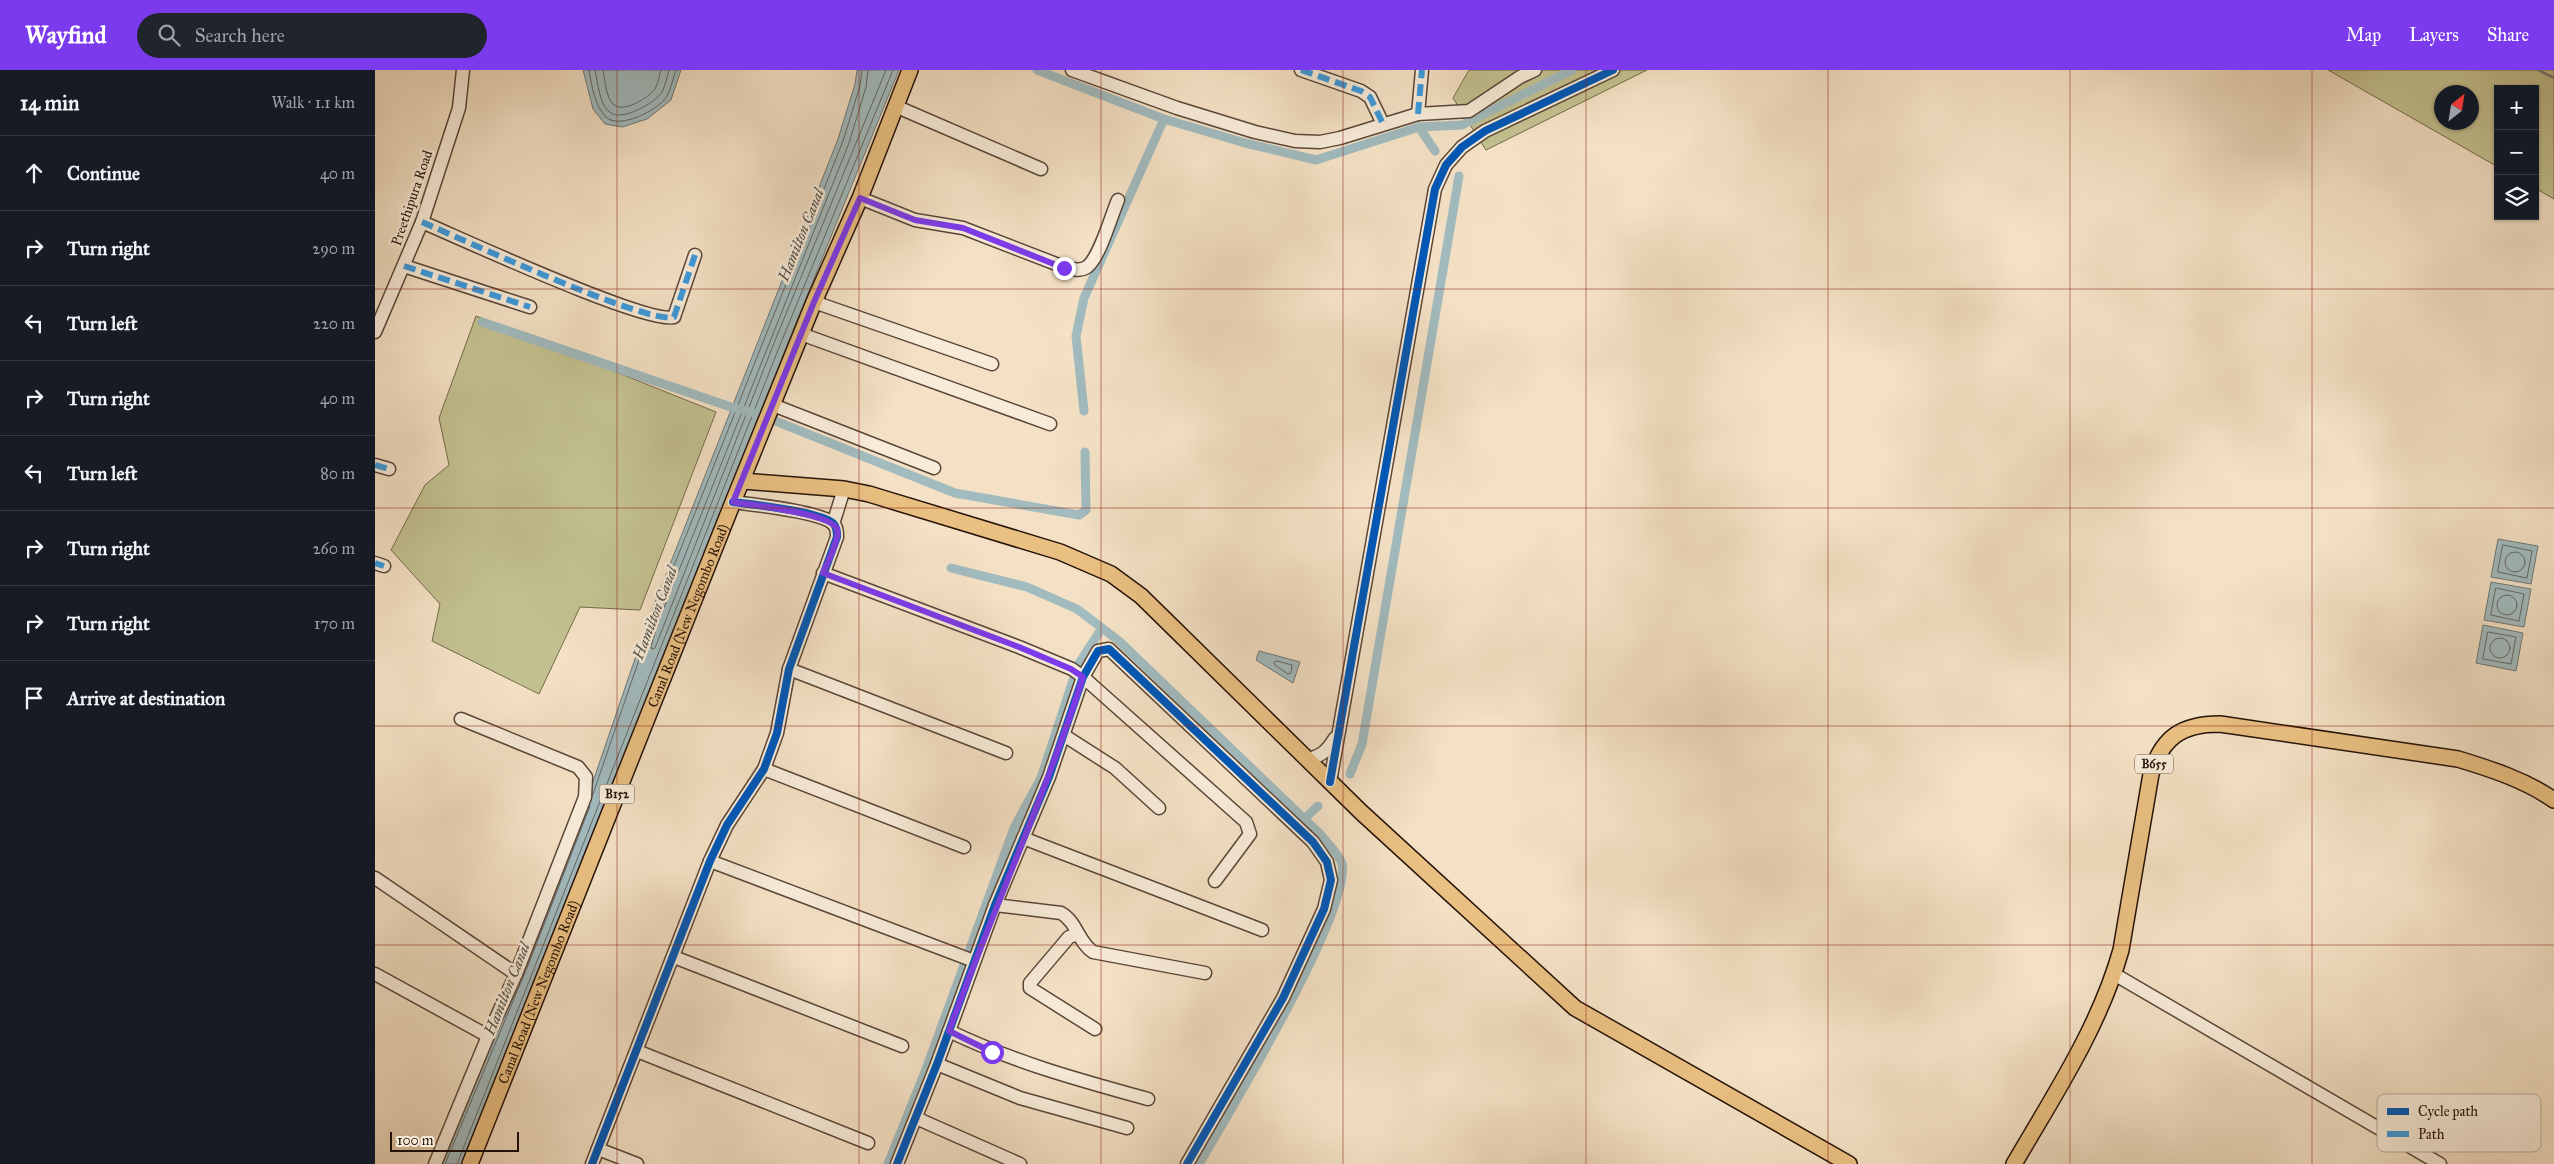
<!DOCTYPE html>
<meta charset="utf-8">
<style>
:root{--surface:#171b24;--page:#20242c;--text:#f1f3f6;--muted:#9ea1a6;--line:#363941;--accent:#7c3aed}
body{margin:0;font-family:"IM FELL Great Primer",serif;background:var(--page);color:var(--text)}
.controls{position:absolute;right:15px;top:15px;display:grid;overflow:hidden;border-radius:0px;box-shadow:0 1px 4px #0004}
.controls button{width:45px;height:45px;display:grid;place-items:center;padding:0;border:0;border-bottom:1px solid var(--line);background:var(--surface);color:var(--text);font:25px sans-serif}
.compass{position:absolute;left:2059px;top:15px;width:45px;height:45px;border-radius:50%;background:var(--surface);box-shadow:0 1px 4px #0004;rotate:30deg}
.scale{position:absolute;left:15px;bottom:12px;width:129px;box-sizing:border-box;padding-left:5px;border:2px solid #251209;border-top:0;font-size:14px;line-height:18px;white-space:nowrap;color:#251209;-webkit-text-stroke:4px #f8ecd9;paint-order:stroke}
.stop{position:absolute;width:15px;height:15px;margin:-11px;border:4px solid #7c3aed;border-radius:50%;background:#fff}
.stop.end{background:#7c3aed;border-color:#fff;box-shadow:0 1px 5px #0008}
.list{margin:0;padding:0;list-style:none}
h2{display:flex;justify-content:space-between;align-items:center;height:65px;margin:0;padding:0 20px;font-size:21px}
h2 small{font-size:16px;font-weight:400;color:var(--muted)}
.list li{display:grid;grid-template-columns:32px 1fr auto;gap:15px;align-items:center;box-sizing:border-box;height:75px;padding:0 20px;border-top:1px solid var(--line)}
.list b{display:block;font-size:19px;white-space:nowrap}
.list em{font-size:16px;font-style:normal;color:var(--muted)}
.icon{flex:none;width:28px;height:28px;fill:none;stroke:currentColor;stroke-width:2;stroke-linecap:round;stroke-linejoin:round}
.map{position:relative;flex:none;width:2179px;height:1094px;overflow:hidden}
header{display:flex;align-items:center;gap:30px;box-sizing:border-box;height:70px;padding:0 25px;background:var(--accent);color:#fff}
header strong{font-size:24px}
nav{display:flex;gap:28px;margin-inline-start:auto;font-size:18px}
.search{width:350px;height:45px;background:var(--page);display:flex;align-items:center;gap:12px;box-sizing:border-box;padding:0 18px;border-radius:28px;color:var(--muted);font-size:19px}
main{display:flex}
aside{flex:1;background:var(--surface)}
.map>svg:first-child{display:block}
.green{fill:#c3c190;stroke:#746a4c;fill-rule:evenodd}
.water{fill:#a1bbbf;stroke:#6f7776}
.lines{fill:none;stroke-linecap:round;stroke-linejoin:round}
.shore{stroke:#636664;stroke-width:1}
.stream{stroke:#6f7776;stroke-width:2.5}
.canal{stroke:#a1bbbf;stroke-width:9}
.minor-casing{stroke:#594638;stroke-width:15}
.major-casing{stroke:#251209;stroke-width:18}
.minor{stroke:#f8ecd9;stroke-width:12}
.major{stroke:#eac082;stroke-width:15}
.quiet{stroke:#3c9add;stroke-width:6;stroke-dasharray:12 6;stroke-linecap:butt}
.cycleway-casing{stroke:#f8ecd9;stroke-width:11}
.cycleway{stroke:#0057b8;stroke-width:8}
.route{stroke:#7c3aed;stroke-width:6}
.grid{fill:none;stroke:#8f2418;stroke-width:1;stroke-opacity:0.55}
.labels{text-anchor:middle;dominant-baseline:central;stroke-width:5;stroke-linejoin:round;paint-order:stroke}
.shield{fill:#f8ecd9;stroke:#645347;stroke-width:1}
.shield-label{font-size:12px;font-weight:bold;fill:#251209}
.street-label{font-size:14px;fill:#251209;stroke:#f8ecd9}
.water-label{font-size:15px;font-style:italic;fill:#504d49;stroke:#f8ecd9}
.key{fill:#f8ecd9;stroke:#b9ab9b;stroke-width:1}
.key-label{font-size:14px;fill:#251209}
</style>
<header>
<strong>Wayfind</strong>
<div class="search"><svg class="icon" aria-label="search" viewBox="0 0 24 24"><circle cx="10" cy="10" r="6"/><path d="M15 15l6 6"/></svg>Search here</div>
<nav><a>Map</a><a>Layers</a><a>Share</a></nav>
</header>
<main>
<aside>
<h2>14 min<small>Walk · 1.1 km</small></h2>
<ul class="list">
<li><svg class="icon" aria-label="ahead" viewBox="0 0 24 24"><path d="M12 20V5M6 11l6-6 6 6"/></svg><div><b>Continue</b></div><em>40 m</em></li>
<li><svg class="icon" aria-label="right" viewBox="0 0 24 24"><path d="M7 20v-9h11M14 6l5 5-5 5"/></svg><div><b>Turn right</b></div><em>290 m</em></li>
<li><svg class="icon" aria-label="left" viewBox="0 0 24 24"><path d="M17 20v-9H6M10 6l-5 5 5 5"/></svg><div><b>Turn left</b></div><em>220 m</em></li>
<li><svg class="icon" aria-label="right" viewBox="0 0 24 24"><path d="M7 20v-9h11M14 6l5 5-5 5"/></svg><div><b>Turn right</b></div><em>40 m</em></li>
<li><svg class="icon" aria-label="left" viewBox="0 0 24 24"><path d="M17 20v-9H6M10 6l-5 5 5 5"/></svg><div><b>Turn left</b></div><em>80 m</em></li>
<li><svg class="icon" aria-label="right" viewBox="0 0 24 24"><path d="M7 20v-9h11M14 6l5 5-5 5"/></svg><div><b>Turn right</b></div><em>260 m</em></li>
<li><svg class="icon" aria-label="right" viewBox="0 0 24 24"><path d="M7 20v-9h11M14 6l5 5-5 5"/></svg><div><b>Turn right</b></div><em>170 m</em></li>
<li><svg class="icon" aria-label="arrive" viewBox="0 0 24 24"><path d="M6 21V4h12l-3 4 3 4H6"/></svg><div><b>Arrive at destination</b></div></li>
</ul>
</aside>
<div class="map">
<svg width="2179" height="1094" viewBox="0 0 2179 1094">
<rect width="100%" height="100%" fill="#f4e1c5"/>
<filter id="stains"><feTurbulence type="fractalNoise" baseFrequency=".004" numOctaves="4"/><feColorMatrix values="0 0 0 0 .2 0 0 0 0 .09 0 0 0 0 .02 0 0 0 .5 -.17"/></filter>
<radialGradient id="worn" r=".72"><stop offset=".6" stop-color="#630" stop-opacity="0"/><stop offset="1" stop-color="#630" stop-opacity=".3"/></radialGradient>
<!-- green -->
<g class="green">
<polygon points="1094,0 1272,0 1111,80 1078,28"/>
<path d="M1953,0H2179V129L2160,118V19H2123V97ZM2096,22V52H2066V22Z"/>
<polygon points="101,246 341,342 265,540 205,537 164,624 57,571 65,534 16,480 50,415 74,395 64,348"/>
</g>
<!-- water -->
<g class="water">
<polygon points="208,0 306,0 296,30 272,49 247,57 230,54 218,39"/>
<path d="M482,0H524C374,363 234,730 86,1094H65L199,767L275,545L463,69L480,14Z"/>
<polygon points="2123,469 2163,476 2156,514 2116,507"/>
<polygon points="2116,512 2156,519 2149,557 2109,550"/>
<polygon points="2108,555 2148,563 2141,601 2101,593"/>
<polygon points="884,581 925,592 918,613 881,590"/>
</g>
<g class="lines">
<!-- shore -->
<g class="shore">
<path d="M214,0C217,16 219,35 231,47C244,60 284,40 292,26C296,19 298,8 301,0"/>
<path d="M220,0C223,12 224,36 236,43C248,51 280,33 287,22C290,16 292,7 294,0"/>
<path d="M228,0C230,10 231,27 238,34C248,44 273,28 280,19C283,14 284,6 286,0"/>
<polyline points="493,0 491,17 474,73 285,548 276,576 277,579 280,578 399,273 511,0"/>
<polygon points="2128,475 2157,481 2152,508 2123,502"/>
<circle cx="2140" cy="492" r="10"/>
<polygon points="2121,518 2149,524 2144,551 2116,545"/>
<circle cx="2132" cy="535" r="10"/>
<polygon points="2113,562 2141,567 2136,594 2108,589"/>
<circle cx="2125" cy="578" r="10"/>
<polygon points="902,591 917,595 916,603 913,604 900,595 899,593"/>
<polyline points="217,727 279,546 468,71 485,16 487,0"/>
<polyline points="70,1094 156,888 215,736"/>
<polyline points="82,1094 405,275 518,0"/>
</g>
<!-- stream -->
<polyline class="stream" points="2163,0 2179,8"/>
<!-- canal -->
<g class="canal">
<polyline points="662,0 789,49 870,73 941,90 1044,57 1087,55 1197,0"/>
<polyline points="1044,57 1060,81"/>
<polyline points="107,252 356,337 383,344 580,423 704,445 711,440 710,382"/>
<polyline points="709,341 701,266 709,228 789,49"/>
<path d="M576,498L652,517L702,539L744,571L945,764C951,772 965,785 967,794C976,842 853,1044 824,1094"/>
<polyline points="975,704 987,674 1084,106"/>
<polyline points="929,749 943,736"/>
<polyline points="513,1094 550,1002 639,758 666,708 703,595 727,558"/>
</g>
<defs>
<g id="minor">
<polyline points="697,0 802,38 880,62 920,71 945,72 965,68 1043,44 1094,41 1145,7 1160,0"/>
<polyline points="926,0 986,21 995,27 1008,54"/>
<polyline points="520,36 666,99"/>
<polyline points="1043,44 1047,0"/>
<path d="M485,128L540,150L588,158L689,197C696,199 705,202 712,197C725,187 736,146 743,130"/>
<path d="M47,152C85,168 272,255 299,247L320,185"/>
<polyline points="29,196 155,237"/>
<polyline points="439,232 617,294"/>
<polyline points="0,262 47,152 84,38 88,0"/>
<polyline points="426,264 675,354"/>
<polyline points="398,335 559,398"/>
<polyline points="0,395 14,399"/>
<polyline points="458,454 469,419"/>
<polyline points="0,493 9,496"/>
<polyline points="448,503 644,577 697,599 708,607 871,752 875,764 840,811"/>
<polyline points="414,599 631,683"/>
<polyline points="690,666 740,698 784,738"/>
<path d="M931,689C946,687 952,681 960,668"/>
<polyline points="389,699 589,777"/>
<polyline points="955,712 1060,119 1071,95 1087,77 1110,61 1238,0"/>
<polyline points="648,768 887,860"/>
<polyline points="335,791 599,891"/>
<polyline points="0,808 141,904"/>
<path d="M620,835L686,843C702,852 703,872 718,882L830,903"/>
<polyline points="703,864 694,867 655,913 655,918 720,959"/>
<polyline points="299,887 527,976"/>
<polyline points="0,904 113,966 141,904 210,727 211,707 203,697 86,649"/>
<polyline points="1739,904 2065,1094"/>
<path d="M574,961C638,992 704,1010 773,1029"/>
<polyline points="262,981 493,1073"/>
<polyline points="562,994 645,1028 752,1058"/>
<polyline points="541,1048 645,1094"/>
<polyline points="223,1079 262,1094"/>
<polyline points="60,1094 113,966"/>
<path d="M217,1094L335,791L352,755L389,699L402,663L414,599L462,467C462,462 462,457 458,453C441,441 381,435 358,432"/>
<polyline points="522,1094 562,994 620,835 674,707 708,607 723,581 734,579 938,772 952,792 956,810 949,839 908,928 812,1094"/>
</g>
<g id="major">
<polyline points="368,411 469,419 494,424 685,482 736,504 766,526 986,742 1200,938 1474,1094"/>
<path id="s1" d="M95,1094L358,432L439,232L485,128L535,0"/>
<path d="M1639,1094C1679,1025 1724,958 1746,880L1776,704C1787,667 1807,654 1845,654L2083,689C2116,699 2150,710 2179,730"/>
</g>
</defs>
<!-- minor casing -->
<use href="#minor" class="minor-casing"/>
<!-- major casing -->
<use href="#major" class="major-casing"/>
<!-- minor -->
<use href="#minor" class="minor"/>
<!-- major -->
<use href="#major" class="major"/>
<!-- quiet -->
<g class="quiet">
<polyline points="926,0 986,21 995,27 1008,54"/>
<polyline points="1043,44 1047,0"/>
<path d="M47,152C85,168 272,255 299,247L320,185"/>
<polyline points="29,196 155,237"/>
<polyline points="0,395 14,399"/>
<polyline points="0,493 9,496"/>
</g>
<defs>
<g id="cycleway">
<polyline points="955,712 1060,119 1071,95 1087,77 1110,61 1238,0"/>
<path d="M217,1094L335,791L352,755L389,699L402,663L414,599L462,467C462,462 462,457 458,453C441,441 381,435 358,432"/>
<polyline points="522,1094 562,994 620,835 674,707 708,607 723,581 734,579 938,772 952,792 956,810 949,839 908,928 812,1094"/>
</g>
</defs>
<!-- cycleway casing -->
<use href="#cycleway" class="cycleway-casing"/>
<!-- cycleway -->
<use href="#cycleway" class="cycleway"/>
</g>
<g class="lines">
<!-- route -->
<path class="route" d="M617,982L574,961C617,842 670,727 708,607L696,599L644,577L448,503C452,494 465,468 462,459C456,443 376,435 358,432L439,232L485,128L540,150L588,158L689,198"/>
</g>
<!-- grid -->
<path class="grid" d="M242,0V1094M484,0V1094M726,0V1094M968,0V1094M1211,0V1094M1453,0V1094M1695,0V1094M1937,0V1094M0,219H2179M0,438H2179M0,656H2179M0,875H2179"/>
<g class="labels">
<!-- shield labels -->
<g class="shield">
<rect x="1760" y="684.5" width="38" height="19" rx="4"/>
<rect x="224.5" y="714.5" width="35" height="19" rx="4"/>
</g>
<g class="shield-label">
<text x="1779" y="694">B655</text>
<text x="242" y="724">B152</text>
</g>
<!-- street labels -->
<g class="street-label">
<text transform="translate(37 128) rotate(-71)">Preethipura Road</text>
<text stroke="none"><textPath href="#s1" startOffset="590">Canal Road (New Negombo Road)</textPath></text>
<text stroke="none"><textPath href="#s1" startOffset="185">Canal Road (New Negombo Road)</textPath></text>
</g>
<!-- water labels -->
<g class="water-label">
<text transform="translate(426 165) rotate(-68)">Hamilton Canal</text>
<text transform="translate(280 543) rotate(-69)">Hamilton Canal</text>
<text transform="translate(132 919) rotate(-68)">Hamilton Canal</text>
</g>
</g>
<!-- legend -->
<rect x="2002" y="1024" width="164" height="58" rx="8" class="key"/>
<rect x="2012" y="1038" width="22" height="7" fill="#0057b8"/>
<rect x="2012" y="1061" width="22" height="6" fill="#3c9add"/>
<g class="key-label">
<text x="2043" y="1046">Cycle path</text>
<text x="2043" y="1069">Path</text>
</g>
<rect width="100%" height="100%" filter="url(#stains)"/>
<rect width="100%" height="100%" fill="url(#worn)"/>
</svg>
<div class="controls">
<button>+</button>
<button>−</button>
<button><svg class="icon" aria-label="layers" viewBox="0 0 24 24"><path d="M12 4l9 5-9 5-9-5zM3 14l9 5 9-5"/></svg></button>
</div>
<svg class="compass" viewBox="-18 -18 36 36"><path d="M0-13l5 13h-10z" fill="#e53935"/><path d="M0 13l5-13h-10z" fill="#9ea1a6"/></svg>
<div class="scale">100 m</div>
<div class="stop" style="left:617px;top:982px"></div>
<div class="stop end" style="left:689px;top:198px"></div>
</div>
</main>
